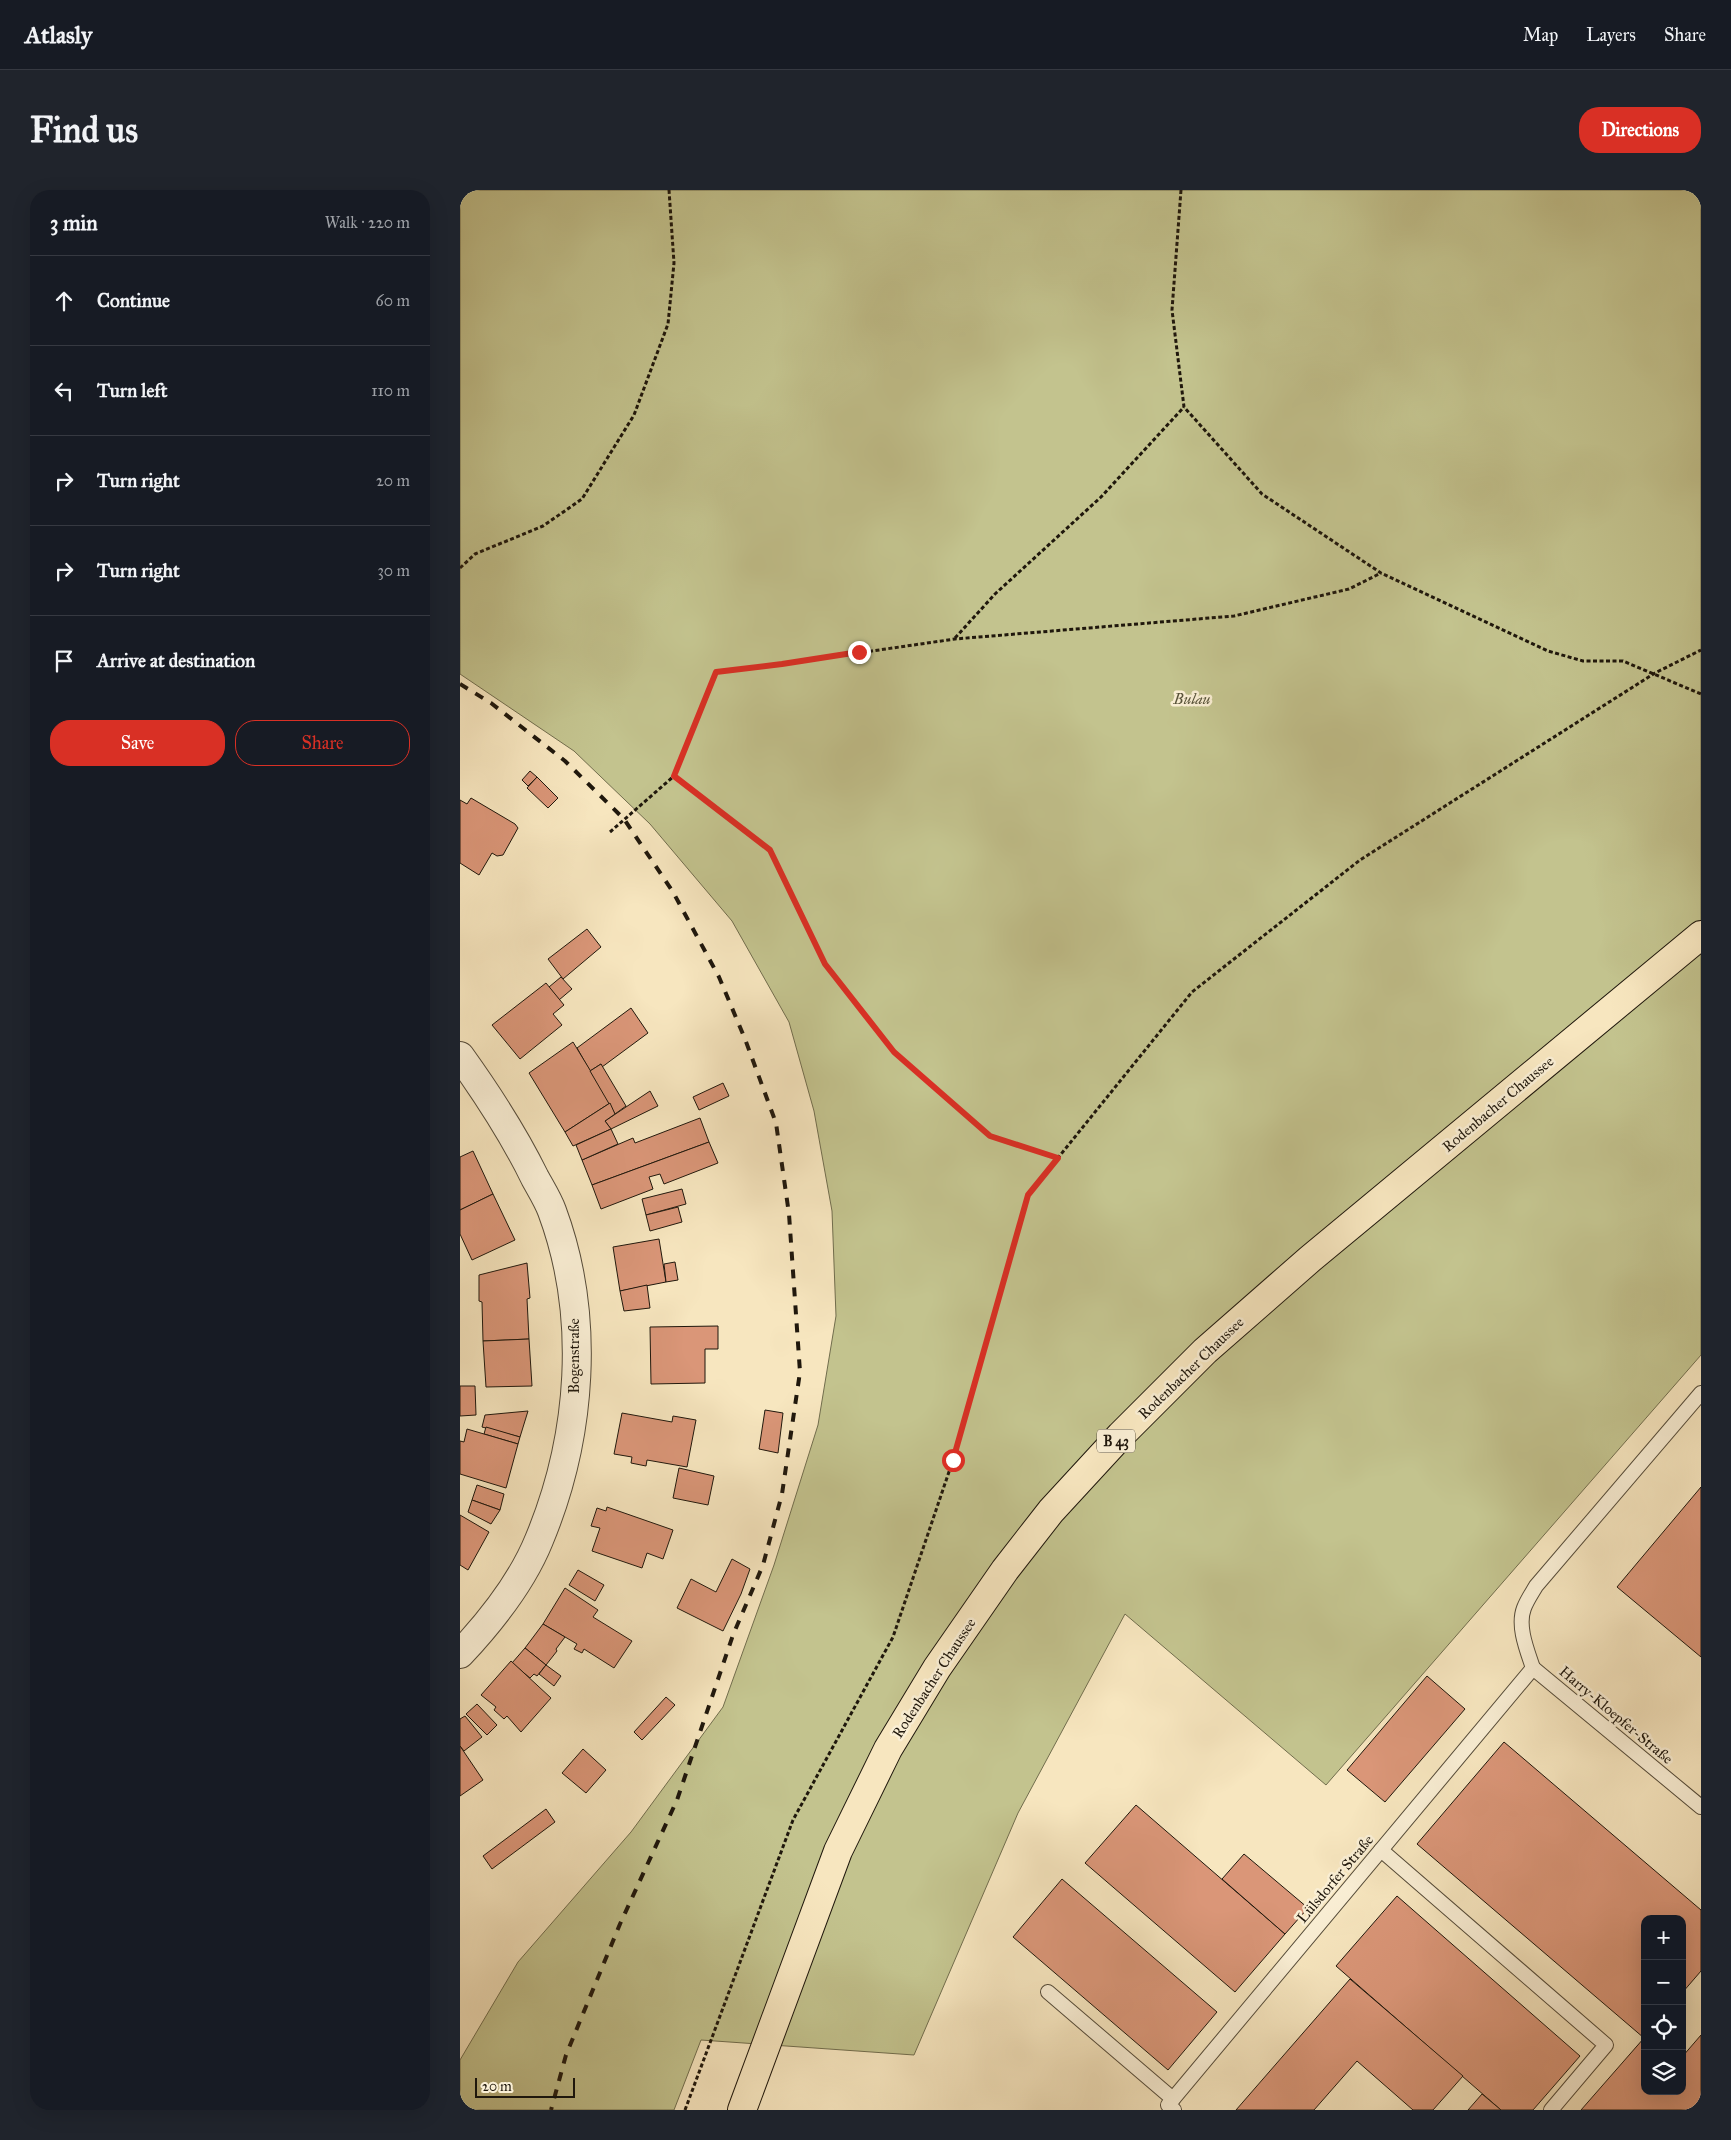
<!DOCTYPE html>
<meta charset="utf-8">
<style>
:root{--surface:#171b24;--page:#20242c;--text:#f1f3f6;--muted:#9ea1a6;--line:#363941;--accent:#d93025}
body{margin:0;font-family:"IM FELL Great Primer",serif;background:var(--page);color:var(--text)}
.controls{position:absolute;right:15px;bottom:15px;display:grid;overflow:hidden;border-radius:10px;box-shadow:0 5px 20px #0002}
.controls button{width:45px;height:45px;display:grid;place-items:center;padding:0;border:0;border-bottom:1px solid var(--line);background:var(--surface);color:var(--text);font:25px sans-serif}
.scale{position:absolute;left:15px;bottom:12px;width:100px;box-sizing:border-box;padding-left:5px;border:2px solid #1f170c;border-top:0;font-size:14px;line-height:18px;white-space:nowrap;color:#1f170c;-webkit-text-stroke:4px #faefd5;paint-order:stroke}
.stop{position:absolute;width:15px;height:15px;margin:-11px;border:4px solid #d93025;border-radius:50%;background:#fff}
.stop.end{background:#d93025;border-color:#fff;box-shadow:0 1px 5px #0008}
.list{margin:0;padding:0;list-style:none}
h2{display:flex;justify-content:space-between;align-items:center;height:65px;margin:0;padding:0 20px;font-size:21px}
h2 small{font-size:16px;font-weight:400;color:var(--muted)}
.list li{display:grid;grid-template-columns:32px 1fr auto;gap:15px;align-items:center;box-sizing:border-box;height:90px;padding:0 20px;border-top:1px solid var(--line)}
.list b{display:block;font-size:19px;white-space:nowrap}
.list em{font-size:16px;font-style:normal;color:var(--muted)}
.actions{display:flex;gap:10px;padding:15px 20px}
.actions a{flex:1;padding:11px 0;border:1px solid var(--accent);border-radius:20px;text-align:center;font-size:18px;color:var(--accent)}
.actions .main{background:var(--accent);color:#fff}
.icon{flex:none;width:28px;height:28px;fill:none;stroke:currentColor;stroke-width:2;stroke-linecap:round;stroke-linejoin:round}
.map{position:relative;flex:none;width:1241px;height:1920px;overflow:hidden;border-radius:20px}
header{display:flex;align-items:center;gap:30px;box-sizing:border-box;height:70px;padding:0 25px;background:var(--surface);border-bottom:1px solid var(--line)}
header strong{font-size:24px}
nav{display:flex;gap:28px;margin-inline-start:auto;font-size:18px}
.intro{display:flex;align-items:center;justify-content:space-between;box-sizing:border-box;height:120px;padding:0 30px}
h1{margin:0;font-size:35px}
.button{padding:12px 22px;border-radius:20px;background:var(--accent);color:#fff;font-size:18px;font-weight:700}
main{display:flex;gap:30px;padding:0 30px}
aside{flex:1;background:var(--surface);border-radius:20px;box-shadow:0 5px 20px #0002}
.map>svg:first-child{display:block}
.green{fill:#c3c38e;stroke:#716d4d}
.building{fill:#da9678;stroke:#1f170c}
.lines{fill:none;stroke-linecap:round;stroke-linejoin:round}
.lane-casing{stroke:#554b39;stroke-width:16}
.street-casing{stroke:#554b39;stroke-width:30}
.primary-casing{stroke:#1f170c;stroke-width:30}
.path{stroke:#1f170c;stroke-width:3;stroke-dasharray:4 2.5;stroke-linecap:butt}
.lane{stroke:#faefd5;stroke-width:14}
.street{stroke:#faefd5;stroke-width:28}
.primary{stroke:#f7e6bf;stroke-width:28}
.rail{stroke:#1f170c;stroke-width:4;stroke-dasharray:9 9;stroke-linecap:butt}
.route{stroke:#d93025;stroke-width:6}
.labels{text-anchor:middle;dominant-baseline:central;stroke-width:5;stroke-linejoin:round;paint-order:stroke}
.shield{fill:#faefd5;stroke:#615848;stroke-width:1}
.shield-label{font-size:14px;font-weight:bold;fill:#1f170c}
.park-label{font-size:15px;font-style:italic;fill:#58533a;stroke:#faefd5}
.street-label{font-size:15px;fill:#1f170c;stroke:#faefd5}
</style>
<header>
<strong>Atlasly</strong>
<nav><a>Map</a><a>Layers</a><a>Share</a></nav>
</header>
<div class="intro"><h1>Find us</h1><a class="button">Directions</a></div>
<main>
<aside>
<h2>3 min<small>Walk · 220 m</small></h2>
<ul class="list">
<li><svg class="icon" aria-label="ahead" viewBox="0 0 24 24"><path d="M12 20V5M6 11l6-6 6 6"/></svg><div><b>Continue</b></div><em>60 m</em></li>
<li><svg class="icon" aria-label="left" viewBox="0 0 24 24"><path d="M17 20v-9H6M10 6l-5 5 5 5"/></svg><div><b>Turn left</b></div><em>110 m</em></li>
<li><svg class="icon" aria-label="right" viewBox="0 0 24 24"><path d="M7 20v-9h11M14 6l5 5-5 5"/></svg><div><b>Turn right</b></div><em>20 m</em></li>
<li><svg class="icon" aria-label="right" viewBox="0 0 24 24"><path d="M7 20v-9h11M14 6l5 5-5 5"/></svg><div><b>Turn right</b></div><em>30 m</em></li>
<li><svg class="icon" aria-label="arrive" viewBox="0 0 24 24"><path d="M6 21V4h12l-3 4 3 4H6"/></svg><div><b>Arrive at destination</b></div></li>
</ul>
<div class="actions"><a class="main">Save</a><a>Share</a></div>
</aside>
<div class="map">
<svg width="1241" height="1920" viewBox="0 0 1241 1920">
<rect width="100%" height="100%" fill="#f7e6bf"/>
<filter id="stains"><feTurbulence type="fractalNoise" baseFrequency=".004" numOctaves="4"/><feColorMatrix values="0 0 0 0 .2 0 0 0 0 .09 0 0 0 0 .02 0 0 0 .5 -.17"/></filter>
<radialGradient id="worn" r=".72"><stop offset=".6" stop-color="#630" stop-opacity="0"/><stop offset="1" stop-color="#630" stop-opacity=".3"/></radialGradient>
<!-- green -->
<polygon class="green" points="0,0 1241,0 1241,1165 866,1595 665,1424 558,1623 454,1865 241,1850 214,1920 0,1920 0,1870 58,1772 171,1642 263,1517 314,1375 358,1235 376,1126 372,1021 354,921 329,832 272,731 190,634 114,561 0,484"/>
<!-- building -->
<g class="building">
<polygon points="70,581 77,587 68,596 62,590"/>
<polygon points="77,587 98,608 88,618 67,598"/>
<polygon points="11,608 55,634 58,638 43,665 37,666 32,663 19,685 0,673 0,610 7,614"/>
<polygon points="127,739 141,757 103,789 88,769"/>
<polygon points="101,787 112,799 99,810 89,797"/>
<polygon points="86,793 104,815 93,824 102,835 60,869 32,835"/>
<polygon points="171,818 188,843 142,877 141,874 130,881 117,858"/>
<polygon points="113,852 150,913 105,942 69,883"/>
<polygon points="141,874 166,916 155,924 130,881"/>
<polygon points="263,893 269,906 239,920 233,907"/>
<polygon points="190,901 198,916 151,939 145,931"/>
<polygon points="150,913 155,924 145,931 151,939 113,956 105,942"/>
<polygon points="240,928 249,952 132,995 122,970 173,948 175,953"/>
<polygon points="151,939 158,954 122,970 116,955"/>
<polygon points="249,952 258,973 204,994 200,984 189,987 193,999 141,1019 132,995"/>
<polygon points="13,961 33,1004 0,1020 0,967"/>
<polygon points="222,999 226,1014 186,1025 182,1009"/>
<polygon points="33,1004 55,1050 12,1070 0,1044 0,1020"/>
<polygon points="218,1017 222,1032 190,1041 186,1025"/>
<polygon points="199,1049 206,1092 160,1101 153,1057"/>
<polygon points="215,1072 218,1090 206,1092 204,1074"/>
<polygon points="67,1073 70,1108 67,1109 69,1149 23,1151 22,1112 19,1111 19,1085"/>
<polygon points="187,1095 190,1118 164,1121 160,1101"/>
<polygon points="258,1136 258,1159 245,1159 245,1193 191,1194 190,1137"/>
<polygon points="69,1149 72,1196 26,1197 23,1151"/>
<polygon points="0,1196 15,1196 16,1225 0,1226"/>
<polygon points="305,1220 323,1223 318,1263 299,1259"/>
<polygon points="68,1221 60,1247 22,1237 25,1225"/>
<polygon points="162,1223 212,1232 213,1226 236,1230 227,1277 187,1270 186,1276 171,1273 172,1267 154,1264"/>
<polygon points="26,1237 60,1247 58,1254 24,1244"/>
<polygon points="7,1239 58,1254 46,1298 0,1284 0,1251 4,1252"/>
<polygon points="219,1278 254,1286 248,1315 213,1308"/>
<polygon points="17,1295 44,1304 40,1320 12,1310"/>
<polygon points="1241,1297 1241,1467 1157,1397"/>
<polygon points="12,1310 40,1320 31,1334 8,1322"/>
<polygon points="147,1317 213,1340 203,1369 187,1363 182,1378 132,1361 140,1338 131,1336 137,1318 146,1321"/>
<polygon points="0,1325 29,1342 8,1380 0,1375"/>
<polygon points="272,1369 290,1379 281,1404 263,1441 217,1418 231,1389 256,1402"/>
<polygon points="118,1380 144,1395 135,1411 109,1395"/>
<polygon points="105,1398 138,1420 133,1427 172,1451 154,1478 124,1459 122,1463 114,1459 117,1454 83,1434"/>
<polygon points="83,1434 105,1447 96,1459 97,1461 86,1475 65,1458"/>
<polygon points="65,1458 86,1475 77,1486 74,1484 70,1488 52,1473"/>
<polygon points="51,1471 91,1508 61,1542 47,1526 44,1529 34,1520 36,1517 21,1505"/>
<polygon points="86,1475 101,1486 94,1496 79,1484"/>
<polygon points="967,1486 1005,1519 925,1612 887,1580"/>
<polygon points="206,1507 215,1515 182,1550 174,1542"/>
<polygon points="17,1514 37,1535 27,1545 6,1524"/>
<polygon points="5,1526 22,1547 4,1561 0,1556 0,1529"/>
<polygon points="1044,1552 1241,1720 1241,1781 1222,1803 1222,1729 1185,1729 1184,1848 957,1654"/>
<polygon points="0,1556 23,1590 0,1606"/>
<polygon points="123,1559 146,1580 126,1603 102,1583"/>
<polygon points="676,1615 825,1744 775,1802 625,1673"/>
<polygon points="86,1619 95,1632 32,1679 23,1666"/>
<polygon points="784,1664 848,1718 825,1744 762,1689"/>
<polygon points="602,1689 757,1822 708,1880 553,1747"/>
<polygon points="937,1706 1120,1866 1073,1920 1041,1920 876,1776"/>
<polygon points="890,1789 1003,1886 973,1920 953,1920 897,1871 854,1920 776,1920"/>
<polygon points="1241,1845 1241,1920 1121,1920 1184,1848 1185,1901 1222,1901 1222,1867"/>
<polygon points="1022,1904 1041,1920 1008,1920"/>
</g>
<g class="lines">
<defs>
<g id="lane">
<path d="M1073,1478C1067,1460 1057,1436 1064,1418C1067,1410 1072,1403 1076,1396L1241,1203"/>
<polyline points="1073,1478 1241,1617"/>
<polyline points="921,1660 1146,1855 1091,1920"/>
<polyline points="588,1802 713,1909"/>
<polyline points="714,1920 708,1915 1073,1478"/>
</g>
<path id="street" d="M0,866C28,905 54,945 75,988C81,999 88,1010 92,1021C131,1126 122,1247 79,1350C62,1392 31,1431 0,1464"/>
<polyline id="primary" points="282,1920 378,1661 428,1559 477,1478 545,1380 591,1321 661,1245 745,1161 850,1069 1241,745"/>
</defs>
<!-- lane casing -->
<use href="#lane" class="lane-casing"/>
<!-- street casing -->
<use href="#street" class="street-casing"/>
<!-- primary casing -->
<use href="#primary" class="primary-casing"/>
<!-- path -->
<g class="path">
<polyline points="721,0 712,120 724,217 802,304 921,383 1088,461 1123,471 1163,471 1241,504"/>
<polyline points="0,378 15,364 83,336 122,309 174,225 208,134 214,73 209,0"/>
<polyline points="495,448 535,404 641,307 724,217"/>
<polyline points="214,586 310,660 365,774 434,862 530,946 598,968"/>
<polyline points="150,642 214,586 257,482 322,474 495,449 774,426 889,399 921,383"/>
<polyline points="225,1920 333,1630 433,1447 493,1270 568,1005 732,802 900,670 1195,483 1241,460"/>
</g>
<!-- lane -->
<use href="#lane" class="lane"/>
<!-- street -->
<use href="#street" class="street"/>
<!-- primary -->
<use href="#primary" class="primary"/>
<!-- rail -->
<polyline class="rail" points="0,494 31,513 105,571 164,629 213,702 259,787 285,849 316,933 329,1024 340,1182 322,1304 303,1375 273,1445 217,1610 160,1734 106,1865 91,1920"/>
</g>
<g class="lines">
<!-- route -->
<polyline class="route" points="399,462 322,474 256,482 214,586 310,660 365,774 434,862 530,946 598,968 568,1005 493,1270"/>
</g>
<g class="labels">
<!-- shield labels -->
<rect class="shield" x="637" y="1239.5" width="38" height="23" rx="4"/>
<g class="shield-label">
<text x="656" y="1251">B 43</text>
</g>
<!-- park labels -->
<g class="park-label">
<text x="732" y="509">Bulau</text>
</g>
<!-- street labels -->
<g class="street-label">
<text transform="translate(1038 914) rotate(-40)">Rodenbacher Chaussee</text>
<text transform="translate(114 1166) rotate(-90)">Bogenstraße</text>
<text transform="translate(731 1178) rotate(-44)">Rodenbacher Chaussee</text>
<text transform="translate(474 1488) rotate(-57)">Rodenbacher Chaussee</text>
<text transform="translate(1156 1525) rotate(40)">Harry-Kloepfer-Straße</text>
<text transform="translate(875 1689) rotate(-50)">Lülsdorfer Straße</text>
</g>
</g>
<rect width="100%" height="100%" filter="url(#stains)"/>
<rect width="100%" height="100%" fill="url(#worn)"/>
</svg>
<div class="controls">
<button>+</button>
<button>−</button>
<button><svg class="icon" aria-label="locate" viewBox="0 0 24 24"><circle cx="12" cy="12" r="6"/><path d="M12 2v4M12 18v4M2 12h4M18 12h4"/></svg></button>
<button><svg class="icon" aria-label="layers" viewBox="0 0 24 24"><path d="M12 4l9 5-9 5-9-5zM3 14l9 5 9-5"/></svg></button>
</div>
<div class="scale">20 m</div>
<div class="stop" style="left:493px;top:1270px"></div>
<div class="stop end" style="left:399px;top:462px"></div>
</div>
</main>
